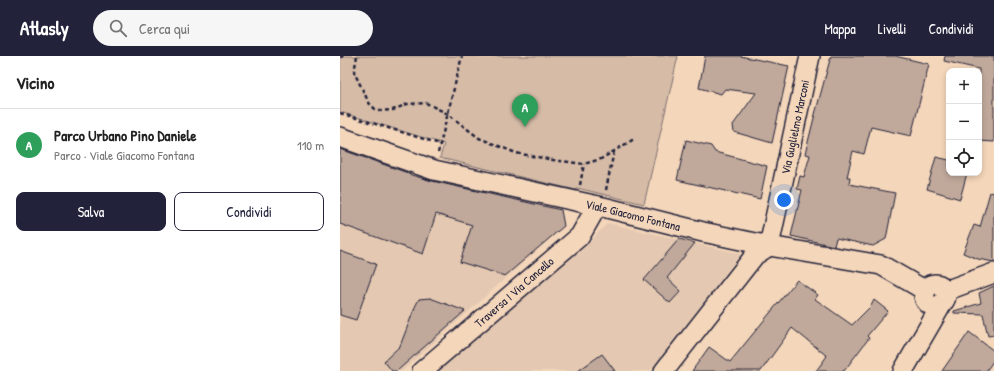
<!DOCTYPE html>
<html lang="it">
<meta charset="utf-8">
<style>
:root{--surface:#fff;--page:#f6f6f6;--text:#222;--muted:#767676;--line:#e0e0e0;--accent:#22223b}
body{margin:0;font-family:"Patrick Hand",sans-serif;background:var(--page);color:var(--text)}
.controls{position:absolute;right:12px;top:12px;display:grid;overflow:hidden;border-radius:8px;box-shadow:0 2px 6px #0003}
.controls button{width:36px;height:36px;display:grid;place-items:center;padding:0;border:0;border-bottom:1px solid var(--line);background:var(--surface);color:var(--text);font:20px sans-serif}
.you{position:absolute;left:444px;top:144px;width:14px;height:14px;margin:-10px;border:3px solid #fff;border-radius:50%;background:#1a73e8;box-shadow:0 0 0 6px #1a73e833}
.badge{display:grid;place-items:center;width:26px;height:26px;border-radius:50%;background:var(--accent);color:#fff;font-size:13px;font-weight:700}
.pin{position:absolute;translate:-50% -33px;filter:drop-shadow(0 1px 2px #0008)}
.pin::after{content:'';position:absolute;top:21px;width:14px;height:12px;background:inherit;clip-path:polygon(0 0,100% 0,50% 100%)}
.list{margin:0;padding:0;list-style:none}
h2{display:flex;justify-content:space-between;align-items:center;height:52px;margin:0;padding:0 16px;font-size:17px}
h2 small{font-size:13px;font-weight:400;color:var(--muted)}
.list li{display:grid;grid-template-columns:26px 1fr auto;gap:12px;align-items:center;box-sizing:border-box;height:72px;padding:0 16px;border-top:1px solid var(--line)}
.list b{display:block;font-size:15px;white-space:nowrap}
.list p{margin:0;font-size:13px;white-space:nowrap;color:var(--muted)}
.list em{font-size:13px;font-style:normal;color:var(--muted)}
.actions{display:flex;gap:8px;padding:12px 16px}
.actions a{flex:1;padding:9px 0;border:1px solid var(--accent);border-radius:8px;text-align:center;font-size:14px;color:var(--accent)}
.actions .main{background:var(--accent);color:#fff}
.icon{flex:none;width:22px;height:22px;fill:none;stroke:currentColor;stroke-width:2;stroke-linecap:round;stroke-linejoin:round}
.map{position:relative;flex:none;width:654px;height:315px;overflow:hidden}
header{display:flex;align-items:center;gap:24px;box-sizing:border-box;height:56px;padding:0 20px;background:var(--accent);color:#fff}
header strong{font-size:19px}
nav{display:flex;gap:22px;margin-inline-start:auto;font-size:14px}
.search{width:280px;height:36px;background:var(--page);display:flex;align-items:center;gap:10px;box-sizing:border-box;padding:0 14px;border-radius:22px;color:var(--muted);font-size:15px}
main{display:flex}
aside{flex:1;background:var(--surface)}
.map>svg:first-child{display:block}
.built{fill:#e4c8b1}
.green{fill:#d6bca7;stroke:#7c6f71}
.building{fill:#c0a99b;stroke:#22223b}
.lines{fill:none;stroke-linecap:round;stroke-linejoin:round}
.minor-casing{stroke:#22223b;stroke-width:22}
.path{stroke:#22223b;stroke-width:2.5;stroke-dasharray:4 3;stroke-linecap:butt}
.minor{stroke:#f4d6ba;stroke-width:19}
.labels{text-anchor:middle;dominant-baseline:central;stroke-width:3;stroke-linejoin:round;paint-order:stroke}
.street-label{font-size:12px;fill:#22223b;stroke:#f4d6ba}
</style>
<header>
<strong>Atlasly</strong>
<div class="search"><svg class="icon" aria-label="search" viewBox="0 0 24 24"><circle cx="10" cy="10" r="6"/><path d="M15 15l6 6"/></svg>Cerca qui</div>
<nav><a>Mappa</a><a>Livelli</a><a>Condividi</a></nav>
</header>
<main>
<aside>
<h2>Vicino<small></small></h2>
<ul class="list">
<li><span class="badge" style="background:#2e9e5b">A</span><div><b>Parco Urbano Pino Daniele</b><p>Parco · Viale Giacomo Fontana</p></div><em>110 m</em></li>
</ul>
<div class="actions"><a class="main">Salva</a><a>Condividi</a></div>
</aside>
<div class="map">
<svg width="654" height="315" viewBox="0 0 654 315">
<rect width="100%" height="100%" fill="#f4d6ba"/>
<filter id="ink" filterUnits="userSpaceOnUse"><feTurbulence type="fractalNoise" baseFrequency=".025" numOctaves="2"/><feDisplacementMap in="SourceGraphic" scale="8" xChannelSelector="R" yChannelSelector="G"/><feConvolveMatrix kernelMatrix="1 2 1 2 8 2 1 2 1" color-interpolation-filters="sRGB"/></filter>
<g filter="url(#ink)">
<!-- built -->
<g class="built">
<polygon points="0,91 69,114 221,154 224,170 62,315 0,315"/>
<polygon points="268,167 401,198 310,315 95,315 251,184"/>
</g>
<!-- green -->
<polygon class="green" points="0,0 338,0 304,148 237,132 236,134 100,102 104,88 0,56"/>
<!-- building -->
<g class="building">
<polygon points="365,0 400,0 449,10 432,87 394,76 393,69 416,37 385,33 381,38 359,32"/>
<polygon points="491,0 555,0 589,8 571,80 531,71 524,98 513,95 507,121 510,121 509,128 555,137 546,183 533,190 496,182 494,190 451,180 462,134 457,133 460,120 464,121 470,99 465,98 474,62"/>
<polygon points="605,0 654,0 654,86 639,85 639,13 604,5"/>
<polygon points="346,84 371,90 375,96 427,110 420,143 337,124"/>
<polygon points="0,93 68,117 68,118 92,125 221,154 224,170 165,220 120,206 132,169 96,158 83,198 0,168"/>
<polygon points="596,101 609,104 609,117 627,117 620,143 587,133"/>
<polygon points="650,136 654,137 654,206 638,203 623,197 634,169 640,171"/>
<polygon points="339,183 355,187 327,222 341,235 330,247 304,224"/>
<polygon points="0,195 36,208 16,264 0,259"/>
<polygon points="457,224 478,239 475,243 512,269 531,250 534,244 548,255 527,280 529,282 504,315 476,315 487,300 452,272 421,315 352,315 369,291 390,306"/>
<polygon points="654,230 654,279 648,280 643,258 614,257 614,255 641,247 639,237"/>
<polygon points="90,242 125,255 57,315 52,315 44,305 60,290 75,251 79,243"/>
<polygon points="629,276 654,295 654,304 646,315 602,315"/>
<polygon points="262,298 275,315 238,315"/>
</g>
<g class="lines">
<defs>
<g id="minor">
<polyline points="0,81 94,114 263,151 363,176 429,190 541,209 586,235"/>
<polyline points="429,190 470,0"/>
<circle cx="595" cy="239" r="11"/>
<polyline points="605,235 654,217"/>
<polyline points="82,315 240,180 257,150"/>
<polyline points="324,315 415,199 429,190"/>
<polyline points="563,315 602,248"/>
</g>
</defs>
<!-- minor casing -->
<use href="#minor" class="minor-casing"/>
<!-- path -->
<g class="path">
<polyline points="17,0 14,16 29,47 37,55 53,54 67,48 86,47 108,58 139,82 176,97 213,104 244,108 261,103 294,83"/>
<polyline points="0,1 5,0"/>
<polyline points="0,57 100,88"/>
<polyline points="98,97 122,0"/>
<polyline points="240,129 244,108"/>
<polyline points="266,134 274,95"/>
</g>
<!-- minor -->
<use href="#minor" class="minor"/>
</g>
</g>
<g class="labels">
<!-- street labels -->
<g class="street-label">
<text transform="translate(455 71) rotate(-78)">Via Guglielmo Marconi</text>
<text transform="translate(293 159) rotate(14)">Viale Giacomo Fontana</text>
<text transform="translate(174 236) rotate(-41)">Traversa I Via Cancello</text>
</g>
</g>
</svg>
<div class="controls">
<button>+</button>
<button>−</button>
<button><svg class="icon" aria-label="locate" viewBox="0 0 24 24"><circle cx="12" cy="12" r="6"/><path d="M12 2v4M12 18v4M2 12h4M18 12h4"/></svg></button>
</div>
<div class="you"></div>
<div class="pin badge" style="left:185px;top:71px;background:#2e9e5b">A</div>
</div>
</main>
